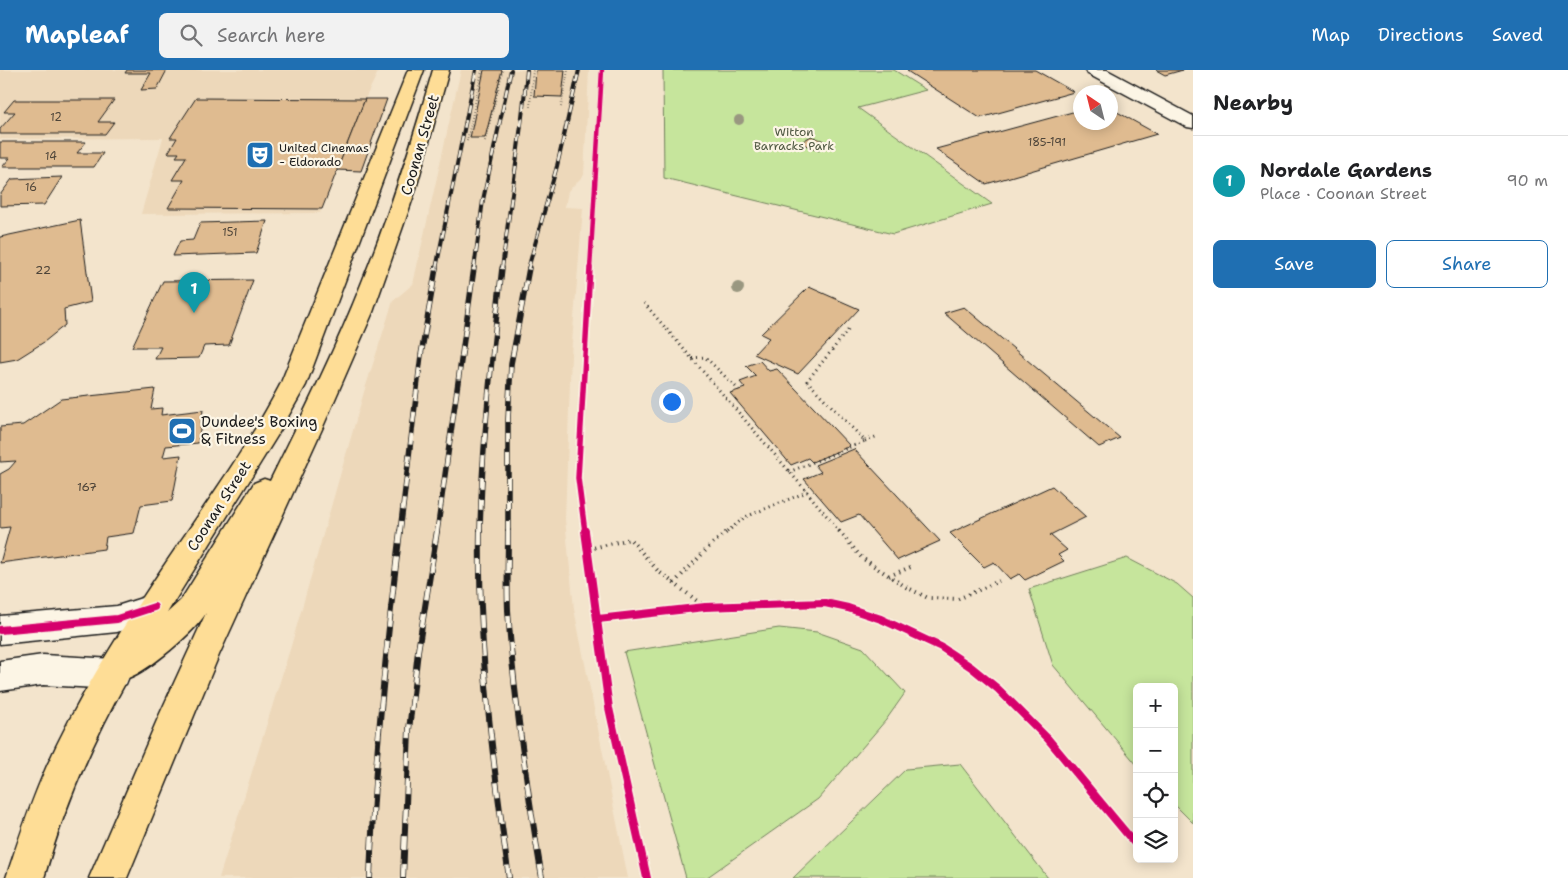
<!DOCTYPE html>
<meta charset="utf-8">
<style>
:root{--surface:#fff;--page:#f2f2f2;--text:#202124;--muted:#757577;--line:#e0e0e0;--accent:#1f6fb2}
body{margin:0;font-family:"Shantell Sans",sans-serif;background:var(--page);color:var(--text)}
.controls{position:absolute;right:15px;bottom:15px;display:grid;overflow:hidden;border-radius:8px;box-shadow:0 2px 12px #0003}
.controls button{width:45px;height:45px;display:grid;place-items:center;padding:0;border:0;border-bottom:1px solid var(--line);background:var(--surface);color:var(--text);font:25px sans-serif}
.compass{position:absolute;left:1073px;top:15px;width:45px;height:45px;border-radius:50%;background:var(--surface);box-shadow:0 2px 12px #0003;rotate:325deg}
.you{position:absolute;left:671px;top:331px;width:18px;height:18px;margin:-12px;border:4px solid #fff;border-radius:50%;background:#1a73e8;box-shadow:0 0 0 8px #1a73e833}
.badge{display:grid;place-items:center;width:32px;height:32px;border-radius:50%;background:var(--accent);color:#fff;font-size:16px;font-weight:700}
.pin{position:absolute;translate:-50% -41px;filter:drop-shadow(0 1px 2px #0008)}
.pin::after{content:'';position:absolute;top:26px;width:18px;height:15px;background:inherit;clip-path:polygon(0 0,100% 0,50% 100%)}
.list{margin:0;padding:0;list-style:none}
h2{display:flex;justify-content:space-between;align-items:center;height:65px;margin:0;padding:0 20px;font-size:21px}
h2 small{font-size:16px;font-weight:400;color:var(--muted)}
.list li{display:grid;grid-template-columns:32px 1fr auto;gap:15px;align-items:center;box-sizing:border-box;height:90px;padding:0 20px;border-top:1px solid var(--line)}
.list b{display:block;font-size:19px;white-space:nowrap}
.list p{margin:0;font-size:16px;white-space:nowrap;color:var(--muted)}
.list em{font-size:16px;font-style:normal;color:var(--muted)}
.actions{display:flex;gap:10px;padding:15px 20px}
.actions a{flex:1;padding:11px 0;border:1px solid var(--accent);border-radius:8px;text-align:center;font-size:18px;color:var(--accent)}
.actions .main{background:var(--accent);color:#fff}
.icon{flex:none;width:28px;height:28px;fill:none;stroke:currentColor;stroke-width:2;stroke-linecap:round;stroke-linejoin:round}
.map{position:relative;flex:none;width:1193px;height:808px;overflow:hidden}
header{display:flex;align-items:center;gap:30px;box-sizing:border-box;height:70px;padding:0 25px;background:var(--accent);color:#fff}
header strong{font-size:24px}
nav{display:flex;gap:28px;margin-inline-start:auto;font-size:18px}
.search{width:350px;height:45px;background:var(--page);display:flex;align-items:center;gap:12px;box-sizing:border-box;padding:0 18px;border-radius:8px;color:var(--muted);font-size:19px}
main{display:flex}
aside{flex:1;background:var(--surface)}
.map>svg:first-child{display:block}
.built{fill:#edd8ba}
.green{fill:#c6e59c;stroke:#71805c}
.building{fill:#dfbb90;stroke:#1c1c1c}
.lines{fill:none;stroke-linecap:round;stroke-linejoin:round}
.minor-casing{stroke:#1c1c1c;stroke-width:3}
.major-casing{stroke:#1c1c1c;stroke-width:3}
.path-far2{stroke:#1c1c1c;stroke-width:2;stroke-dasharray:0.5 2.5;stroke-linecap:butt}
.path-far1{stroke:#1c1c1c;stroke-width:3;stroke-dasharray:1 4;stroke-linecap:butt}
.path{stroke:#1c1c1c;stroke-width:4;stroke-dasharray:1 4.5;stroke-linecap:butt}
.minor{fill:#fcf5e5;fill-rule:evenodd}
.major{fill:#fedd96;fill-rule:evenodd}
.rail-far2-casing{stroke:#1c1c1c;stroke-width:4}
.rail-far1-casing{stroke:#1c1c1c;stroke-width:5.5}
.rail-casing{stroke:#1c1c1c;stroke-width:6}
.rail-far2{stroke:#fcf5e5;stroke-width:2.5;stroke-dasharray:8;stroke-linecap:butt}
.rail-far1{stroke:#fcf5e5;stroke-width:4;stroke-dasharray:11;stroke-linecap:butt}
.rail{stroke:#fcf5e5;stroke-width:4.5;stroke-dasharray:14;stroke-linecap:butt}
.cycleway-far2-casing{stroke:#fcf5e5;stroke-width:6}
.cycleway-far1-casing{stroke:#fcf5e5;stroke-width:9}
.cycleway-casing{stroke:#fcf5e5;stroke-width:11}
.cycleway-far2{stroke:#d6006c;stroke-width:4.5}
.cycleway-far1{stroke:#d6006c;stroke-width:5.5}
.cycleway{stroke:#d6006c;stroke-width:8}
.tree{fill:#999780}
.labels{text-anchor:middle;dominant-baseline:central;stroke-width:4.5;stroke-linejoin:round;paint-order:stroke}
.far-number-label{font-size:11px;fill:#4d4439}
.far-park-label{font-size:12px;fill:#4f5842;stroke:#fcf5e5}
.far-poi-label{font-size:12px;fill:#1c1c1c;stroke:#fcf5e5;text-anchor:start}
.number-label{font-size:12px;fill:#4d4439}
.street-label{font-size:15px;fill:#1c1c1c;stroke:#fcf5e5}
.poi-label{font-size:15px;fill:#1c1c1c;stroke:#fcf5e5;text-anchor:start}
</style>
<header>
<strong>Mapleaf</strong>
<div class="search"><svg class="icon" aria-label="search" viewBox="0 0 24 24"><circle cx="10" cy="10" r="6"/><path d="M15 15l6 6"/></svg>Search here</div>
<nav><a>Map</a><a>Directions</a><a>Saved</a></nav>
</header>
<main>
<div class="map">
<svg width="1193" height="808" viewBox="0 0 1193 808">
<rect width="100%" height="100%" fill="#f3e4cc"/>
<filter id="ink" filterUnits="userSpaceOnUse"><feTurbulence type="fractalNoise" baseFrequency=".02" numOctaves="2"/><feDisplacementMap in="SourceGraphic" scale="10" xChannelSelector="R" yChannelSelector="G"/><feConvolveMatrix kernelMatrix="1 2 1 2 8 2 1 2 1" color-interpolation-filters="sRGB"/></filter>
<g filter="url(#ink)">
<!-- built -->
<g class="built">
<polygon points="0,0 379,0 365,29 320,143 141,144 163,68 0,69"/>
<polygon points="461,0 589,0 584,105 568,121 565,137 583,138 571,285 565,449 574,539 628,808 219,808 291,576 364,322 393,231 413,214"/>
</g>
<!-- green -->
<g class="green">
<polygon points="663,0 894,0 926,20 858,38 992,134 893,164 664,108"/>
<polygon points="1127,488 1177,514 1193,528 1193,753 1174,734 1174,617 1137,617 1137,695 1053,595 1029,519"/>
<polygon points="779,558 817,562 863,578 905,623 886,650 818,729 706,808 686,808 624,582"/>
<polygon points="960,694 1048,808 793,808 906,699"/>
</g>
<!-- building -->
<g class="building">
<polygon points="127,0 167,0 157,19 141,20 151,3 125,3"/>
<polygon points="484,0 502,0 485,68 470,68"/>
<polygon points="536,0 565,0 562,27 534,26"/>
<polygon points="912,0 1035,0 1074,22 980,48 907,1"/>
<polygon points="1156,0 1183,0 1165,5"/>
<polygon points="196,28 365,29 322,139 168,138 184,110 172,110 186,87 176,87 179,83 168,83 177,68 170,68"/>
<polygon points="365,29 387,29 361,101 337,100"/>
<polygon points="14,30 114,30 98,52 114,52 105,64 0,64 0,59 15,42 4,42"/>
<polygon points="1110,38 1157,64 986,114 936,79 1080,40 1080,52 1110,52"/>
<polygon points="811,66 829,73 818,80 800,73"/>
<polygon points="0,72 86,72 77,83 103,83 94,97 2,97 10,88 0,88"/>
<polygon points="62,107 44,135 0,136 0,125 12,109"/>
<polygon points="80,150 91,232 64,239 65,255 44,272 17,289 0,292 0,167"/>
<polygon points="267,151 256,183 173,186 180,171 193,170 200,153"/>
<polygon points="253,210 229,275 204,276 199,288 155,289 161,277 132,277 163,211"/>
<polygon points="809,217 859,239 798,304 754,284 769,268 761,264"/>
<polygon points="964,237 1120,368 1099,377 944,243"/>
<polygon points="760,291 769,301 777,299 850,376 812,392 808,388 791,395 730,323 745,318 740,312 756,306 746,296"/>
<polygon points="155,319 151,339 162,338 161,345 203,340 198,373 166,376 163,387 181,385 172,431 141,435 134,463 106,467 104,479 0,493 10,457 0,458 0,404 9,399 16,391 0,392 0,357 23,355 61,329"/>
<polygon points="854,379 940,471 898,490 859,445 841,452 804,409 821,402 815,395"/>
<polygon points="1052,416 1086,447 1050,465 1067,480 1058,485 1064,491 1025,510 1019,504 1010,509 994,492 984,497 950,463"/>
</g>
<g class="lines">
<defs>
<g id="minor">
<polygon points="1086,0 1107,0 1193,46 1193,58 1187,57 1088,4"/>
<polygon points="154,524 165,528 170,537 165,546 117,562 0,574 0,546 117,536"/>
<polygon points="43,585 114,589 126,594 130,604 126,614 114,619 43,615 0,621 0,591"/>
</g>
<path id="major" d="M408,0H424L306,315L277,366L167,543L181,530L254,413L264,409L270,411C302,346 335,280 362,212C390,143 412,72 433,0H449L415,122L373,242L322,359L219,585L127,808H89L158,648L206,543C195,562 148,601 128,608C92,672 64,737 44,808H6C18,771 30,734 46,698C75,633 114,571 153,512C196,447 244,384 280,315Z"/>
</defs>
<!-- minor casing -->
<use href="#minor" class="minor-casing"/>
<!-- major casing -->
<use href="#major" class="major-casing"/>
<!-- path-far2 -->
<g class="path-far2">
<polyline points="530,37 533,0"/>
<polyline points="561,37 568,0"/>
<polyline points="467,71 482,0"/>
<polyline points="485,71 503,0"/>
</g>
<!-- path-far1 -->
<g class="path-far1">
<polyline points="644,233 807,422"/>
<polyline points="692,288 705,287 739,320"/>
<polyline points="865,371 878,366"/>
<polyline points="789,402 865,371 807,311 849,259"/>
<polyline points="727,462 745,447 807,422 840,462"/>
</g>
<!-- path -->
<g class="path">
<polyline points="839,461 862,488 906,517 928,528 958,529 999,511"/>
<polyline points="589,479 630,469 658,501 705,537"/>
<polyline points="889,506 913,496"/>
<polyline points="674,513 711,475 728,461"/>
</g>
<!-- minor -->
<use href="#minor" class="minor"/>
<!-- major -->
<use href="#major" class="major"/>
<defs>
<g id="rail-far2">
<polyline points="436,199 476,0"/>
<polyline points="474,199 483,130 511,0"/>
<path d="M502,199C510,133 521,67 527,0"/>
<polyline points="528,199 557,96 579,0"/>
</g>
<g id="rail-far1">
<polyline points="400,462 421,285 436,198"/>
<polyline points="437,462 474,198"/>
<path d="M480,462C482,373 492,286 502,198"/>
<polyline points="508,462 508,349 511,294 529,198"/>
</g>
<g id="rail">
<path d="M480,461C478,577 493,693 509,808"/>
<path d="M508,461C508,487 507,514 508,540C514,630 527,719 542,808"/>
<path d="M370,808C374,692 386,576 400,461"/>
<polyline points="403,808 409,660 418,581 437,461"/>
</g>
</defs>
<!-- rail-far2 casing -->
<use href="#rail-far2" class="rail-far2-casing"/>
<!-- rail-far1 casing -->
<use href="#rail-far1" class="rail-far1-casing"/>
<!-- rail casing -->
<use href="#rail" class="rail-casing"/>
<!-- rail-far2 -->
<use href="#rail-far2" class="rail-far2"/>
<!-- rail-far1 -->
<use href="#rail-far1" class="rail-far1"/>
<!-- rail -->
<use href="#rail" class="rail"/>
<defs>
<polyline id="cycleway-far2" points="590,199 602,0"/>
<polyline id="cycleway-far1" points="585,462 578,408 590,198"/>
<g id="cycleway">
<polyline points="585,461 609,638 647,808"/>
<polyline points="598,549 705,537 825,533 848,538 881,549 941,577 971,597 998,619 1048,669 1137,776"/>
<polyline points="0,560 117,549 154,537"/>
</g>
</defs>
<!-- cycleway-far2 casing -->
<use href="#cycleway-far2" class="cycleway-far2-casing"/>
<!-- cycleway-far1 casing -->
<use href="#cycleway-far1" class="cycleway-far1-casing"/>
<!-- cycleway casing -->
<use href="#cycleway" class="cycleway-casing"/>
<!-- cycleway-far2 -->
<use href="#cycleway-far2" class="cycleway-far2"/>
<!-- cycleway-far1 -->
<use href="#cycleway-far1" class="cycleway-far1"/>
<!-- cycleway -->
<use href="#cycleway" class="cycleway"/>
</g>
<!-- trees -->
<g class="tree">
<circle cx="739" cy="50" r="5"/>
<circle cx="738" cy="218" r="6"/>
</g>
</g>
<!-- icons -->
<defs>
<symbol id="theatre-square" viewBox="-11 -11 22 22"><rect x="-9" y="-9" width="18" height="18" rx="4" fill="#1f6fb2" stroke="#fcf5e5"/><path d="M-5-5.5Q0-4 5-5.5V0Q5 5 0 6Q-5 5-5 0ZM-3.3-2.5H-1v1.5H-3.3ZM1-2.5H3.3v1.5H1ZM-2.8 1Q0 5.5 2.8 1Z" fill="#fff"/></symbol>
<symbol id="stadium-square" viewBox="-11 -11 22 22"><rect x="-9" y="-9" width="18" height="18" rx="4" fill="#1f6fb2" stroke="#fcf5e5"/><path d="M0-5a6.5 5 0 1 0 0 10a6.5 5 0 1 0 0-10ZM-3.5-1.8h7v3.6h-7Z" fill="#fff"/></symbol>
</defs>
<g fill-rule="evenodd">
<use href="#theatre-square" x="244" y="69" width="32" height="32"/>
<use href="#stadium-square" x="166" y="345" width="32" height="32"/>
</g>
<g class="labels">
<!-- far-number labels -->
<g class="far-number-label">
<text x="56" y="47">12</text>
<text x="1047" y="72">185-191</text>
<text x="51" y="86">14</text>
<text x="31" y="117">16</text>
<text x="230" y="162">151</text>
</g>
<!-- far-park labels -->
<g class="far-park-label">
<text x="794" y="62">Witton<tspan x="794" dy="14">Barracks Park</tspan></text>
</g>
<!-- far-poi labels -->
<g class="far-poi-label">
<text x="279" y="78">United Cinemas<tspan x="279" dy="14">- Eldorado</tspan></text>
</g>
<!-- number labels -->
<g class="number-label">
<text x="43" y="200">22</text>
<text x="87" y="417">167</text>
</g>
<!-- street labels -->
<g class="street-label">
<text transform="translate(420 75) rotate(-74)">Coonan Street</text>
<text transform="translate(219 436) rotate(-57)">Coonan Street</text>
</g>
<!-- poi labels -->
<g class="poi-label">
<text x="201" y="352">Dundee's Boxing<tspan x="201" dy="17">&amp; Fitness</tspan></text>
</g>
</g>
</svg>
<div class="controls">
<button>+</button>
<button>−</button>
<button><svg class="icon" aria-label="locate" viewBox="0 0 24 24"><circle cx="12" cy="12" r="6"/><path d="M12 2v4M12 18v4M2 12h4M18 12h4"/></svg></button>
<button><svg class="icon" aria-label="layers" viewBox="0 0 24 24"><path d="M12 4l9 5-9 5-9-5zM3 14l9 5 9-5"/></svg></button>
</div>
<svg class="compass" viewBox="-18 -18 36 36"><path d="M0-13l5 13h-10z" fill="#e53935"/><path d="M0 13l5-13h-10z" fill="#757577"/></svg>
<div class="you"></div>
<div class="pin badge" style="left:194px;top:243px;background:#0f9aa8">1</div>
</div>
<aside>
<h2>Nearby<small></small></h2>
<ul class="list">
<li><span class="badge" style="background:#0f9aa8">1</span><div><b>Nordale Gardens</b><p>Place · Coonan Street</p></div><em>90 m</em></li>
</ul>
<div class="actions"><a class="main">Save</a><a>Share</a></div>
</aside>
</main>
